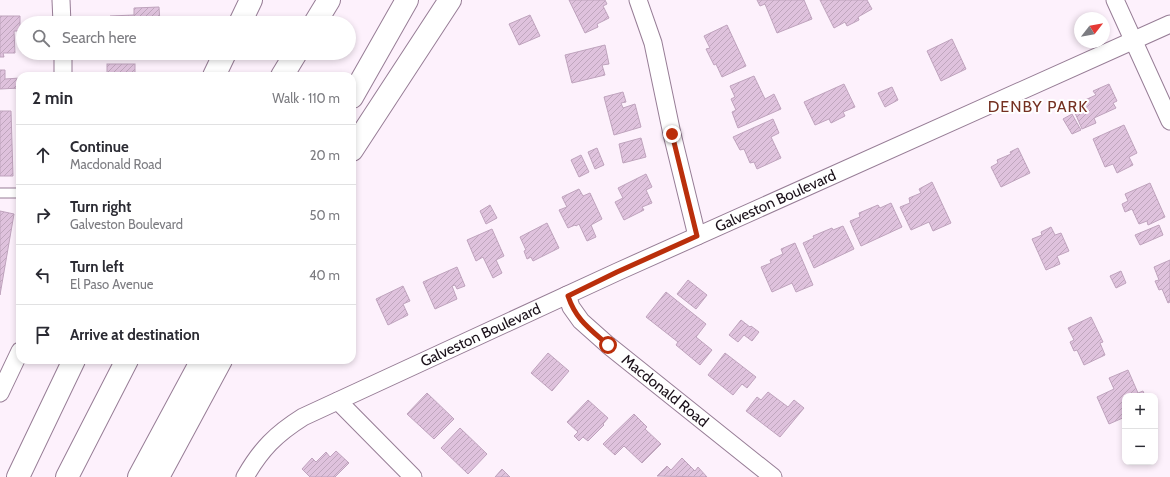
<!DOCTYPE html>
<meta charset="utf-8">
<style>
:root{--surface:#fff;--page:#f2f2f3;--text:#2b2b33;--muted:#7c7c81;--line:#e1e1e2}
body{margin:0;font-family:Cabin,sans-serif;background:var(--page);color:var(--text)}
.controls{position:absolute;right:12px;bottom:12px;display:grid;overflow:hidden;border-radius:8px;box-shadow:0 2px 6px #0003}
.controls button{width:36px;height:36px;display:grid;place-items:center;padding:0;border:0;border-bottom:1px solid var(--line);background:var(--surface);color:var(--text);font:20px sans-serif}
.compass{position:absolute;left:1074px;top:12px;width:36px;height:36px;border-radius:50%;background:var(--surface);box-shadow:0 2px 6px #0003;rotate:59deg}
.stop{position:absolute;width:12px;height:12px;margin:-9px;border:3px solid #ba2f0b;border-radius:50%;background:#fff}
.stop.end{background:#ba2f0b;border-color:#fff;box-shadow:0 1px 4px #0008}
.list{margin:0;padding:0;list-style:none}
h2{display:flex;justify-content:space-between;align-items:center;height:52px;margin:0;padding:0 16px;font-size:17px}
h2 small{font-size:13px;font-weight:400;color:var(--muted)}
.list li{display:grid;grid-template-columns:26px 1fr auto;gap:12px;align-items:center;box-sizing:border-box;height:60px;padding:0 16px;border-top:1px solid var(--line)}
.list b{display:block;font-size:15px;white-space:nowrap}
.list p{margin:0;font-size:13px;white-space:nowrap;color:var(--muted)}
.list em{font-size:13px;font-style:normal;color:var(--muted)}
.icon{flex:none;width:22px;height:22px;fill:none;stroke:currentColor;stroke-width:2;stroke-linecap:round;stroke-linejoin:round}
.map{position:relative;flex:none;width:1170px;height:477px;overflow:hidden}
.search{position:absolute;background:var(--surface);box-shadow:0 2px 6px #0003;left:16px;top:16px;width:340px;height:44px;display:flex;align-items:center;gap:10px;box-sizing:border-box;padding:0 14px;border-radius:22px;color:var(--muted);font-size:15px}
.panel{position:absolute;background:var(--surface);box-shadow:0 2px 6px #0003;left:16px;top:72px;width:340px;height:292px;border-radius:12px}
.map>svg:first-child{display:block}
.building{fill:url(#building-hatch);stroke:#bfa3bd}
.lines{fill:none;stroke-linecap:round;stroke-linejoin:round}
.service-casing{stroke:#977d96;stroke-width:11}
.minor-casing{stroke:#977d96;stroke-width:19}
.motorway-casing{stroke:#977d96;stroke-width:24}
.service{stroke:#fff;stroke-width:9}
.minor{stroke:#fff;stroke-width:17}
.motorway{stroke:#fff;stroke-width:22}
.route{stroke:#ba2f0b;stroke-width:5}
.labels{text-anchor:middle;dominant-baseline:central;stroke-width:4;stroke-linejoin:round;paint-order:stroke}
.street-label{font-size:15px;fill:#1a1019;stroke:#fff}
.neighbourhood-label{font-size:16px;letter-spacing:1px;fill:#753122;stroke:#fff}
</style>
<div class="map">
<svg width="1170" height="477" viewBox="0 0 1170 477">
<defs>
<pattern id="building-hatch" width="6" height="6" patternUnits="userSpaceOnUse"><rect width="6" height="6" fill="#dfc2dd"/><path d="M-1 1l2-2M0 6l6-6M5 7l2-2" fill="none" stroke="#bfa6bd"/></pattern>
</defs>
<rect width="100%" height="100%" fill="#fdf1fc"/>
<!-- building -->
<g class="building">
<polygon points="569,0 605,0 607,4 603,6 609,18 597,24 598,27 585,33"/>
<polygon points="757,0 804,0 812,19 777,33 765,4 760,6"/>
<polygon points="820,0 867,0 872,9 858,17 859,20 847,26 845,22 834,28"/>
<polygon points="159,7 160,23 110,23 110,16 134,15 134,8"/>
<polygon points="530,15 540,36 519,45 509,24"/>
<polygon points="0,16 20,16 20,31 14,31 15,53 3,53 4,57 0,57"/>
<polygon points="727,25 746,66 722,77 716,64 714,65 706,49 710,48 704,36"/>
<polygon points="952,39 966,69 941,81 927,51"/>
<polygon points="605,45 609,64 602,65 605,75 572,83 565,55"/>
<rect x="107" y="64" width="28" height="12"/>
<polygon points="0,70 5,70 5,79 20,78 20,88 0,89"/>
<polygon points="754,76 765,99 774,94 781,109 738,128 732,112 736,110 731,99 735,97 730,86"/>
<polygon points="844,84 855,107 843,112 845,116 831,123 829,119 815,125 804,102"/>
<polygon points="1109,84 1117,101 1113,103 1116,108 1094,118 1096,123 1082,129 1072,106 1096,95 1093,91"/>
<polygon points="892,87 898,100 885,107 878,93"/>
<polygon points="623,92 626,102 621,103 623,108 635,104 641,127 614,135 604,97"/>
<polygon points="0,111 11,111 13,176 0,176"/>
<polygon points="1072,114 1081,130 1072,134 1063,119"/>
<polygon points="773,119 779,133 771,137 781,158 757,169 754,162 750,163 744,149 740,150 733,137"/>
<polygon points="1124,125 1137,153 1129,157 1133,165 1117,173 1113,164 1105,167 1093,139"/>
<polygon points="641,138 646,157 623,163 619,144"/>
<polygon points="597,148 604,165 595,169 588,152"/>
<polygon points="1018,148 1030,173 1001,187 991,167 998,163 997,160 1011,154 1010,152"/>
<polygon points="581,155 589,172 579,177 571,160"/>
<polygon points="646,174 652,187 646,190 652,203 642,207 644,210 624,220 615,202 623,198 618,188"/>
<polygon points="932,182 951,223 933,231 929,222 911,230 900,207 910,203 909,198 921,193 919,189"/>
<polygon points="1150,183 1165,217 1148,225 1147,221 1139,224 1132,209 1125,212 1122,204 1128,201 1125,194"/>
<polygon points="579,189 583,196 590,193 602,219 591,225 596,237 587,241 579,224 576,226 575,225 568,228 559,210 567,207 562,197"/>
<polygon points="891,203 902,227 861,246 850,221 860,217 859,213 878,205 880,208"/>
<polygon points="490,205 497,218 486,224 480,211"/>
<polygon points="0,211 14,214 0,295"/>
<polygon points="547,223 559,248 533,261 531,257 527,259 524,251 526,250 520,237"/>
<polygon points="1159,225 1163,235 1140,245 1135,235"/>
<polygon points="843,226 854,249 814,268 803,243 814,238 813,236 832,228 833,230"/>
<polygon points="1051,227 1055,235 1061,233 1069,251 1057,256 1060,264 1046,270 1032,239 1042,235 1041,232"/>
<polygon points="492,229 504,256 496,260 502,273 493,278 483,257 476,261 467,240"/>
<polygon points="795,243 813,285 796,292 792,283 772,292 761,267 771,263 770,260 783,254 781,249"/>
<polygon points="1170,260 1170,302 1168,303 1162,289 1159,290 1155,281 1159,280 1154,267"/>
<polygon points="457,267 465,286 457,289 455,285 452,286 457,299 435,309 423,282"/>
<polygon points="1121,271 1126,283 1116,288 1110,276"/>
<polygon points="688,280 707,295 696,309 677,294"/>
<polygon points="403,286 410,301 403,304 408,315 388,325 376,299"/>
<polygon points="666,292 706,324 696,337 712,350 700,365 676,345 678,342 646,317"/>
<polygon points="1091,317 1103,342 1100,343 1105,355 1084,365 1077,350 1074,351 1070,342 1074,340 1068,328"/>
<polygon points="741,320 750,327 751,326 759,332 752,341 744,335 738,342 729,335"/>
<polygon points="548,353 569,371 552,391 531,373"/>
<polygon points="725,353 756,377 747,388 742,384 733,395 708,375"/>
<polygon points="1128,370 1138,393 1143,391 1145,396 1125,396 1125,417 1109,424 1097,397 1114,389 1109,378"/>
<polygon points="768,392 788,407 794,400 804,408 780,437 746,411 757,397 761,400"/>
<polygon points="427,393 454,419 434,439 407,414"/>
<polygon points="588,400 608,418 603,424 604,425 588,441 583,437 579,441 574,436 578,432 567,422"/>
<polygon points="634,414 647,427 645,429 661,444 642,463 624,446 615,455 603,444"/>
<polygon points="460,428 487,454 468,474 441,448"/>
<polygon points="336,451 349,463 335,477 310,477 302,469 312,458 316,462 326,452 330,457"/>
<polygon points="682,458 695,471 698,467 707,477 657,476 667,466 671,470"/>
<polygon points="502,469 510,477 495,477"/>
</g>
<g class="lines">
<defs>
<polyline id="service" points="0,193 20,193"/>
<g id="minor">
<polyline points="61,0 62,23"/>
<polyline points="638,0 653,43 672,134 697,236"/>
<polyline points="1115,0 1170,121"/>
<polyline points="63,53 63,76"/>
<path id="s1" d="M567,295L571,307L581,321L608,345L773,477"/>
<polyline points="0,393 20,351"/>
<polyline points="338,401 413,477"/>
<path id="s2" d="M245,477C261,449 276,434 303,417L617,272L1170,24"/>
</g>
<g id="motorway">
<polyline points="240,23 251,0"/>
<polyline points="315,23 329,0"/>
<polyline points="214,76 225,53"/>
<polyline points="282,76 296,53"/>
<polyline points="352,97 407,0"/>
<polyline points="352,150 450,0"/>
<polyline points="18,477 74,360"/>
<polyline points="67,477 127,360"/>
<polyline points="139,477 202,360"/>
<polyline points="158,477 221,360"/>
</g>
</defs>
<!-- service casing -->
<use href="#service" class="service-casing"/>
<!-- minor casing -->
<use href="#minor" class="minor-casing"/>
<!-- motorway casing -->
<use href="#motorway" class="motorway-casing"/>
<!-- service -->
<use href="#service" class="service"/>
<!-- minor -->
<use href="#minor" class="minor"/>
<!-- motorway -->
<use href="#motorway" class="motorway"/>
</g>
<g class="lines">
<!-- route -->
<path class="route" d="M608,345C590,329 576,320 568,296L617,272L697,236L672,134"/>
</g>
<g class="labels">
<!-- street labels -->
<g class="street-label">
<text stroke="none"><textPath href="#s2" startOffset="604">Galveston Boulevard</textPath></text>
<text stroke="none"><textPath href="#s2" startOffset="280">Galveston Boulevard</textPath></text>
<text stroke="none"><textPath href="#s1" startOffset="139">Macdonald Road</textPath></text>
</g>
<!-- neighbourhood labels -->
<g class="neighbourhood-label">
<text x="1038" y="106">DENBY PARK</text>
</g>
</g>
</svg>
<div class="controls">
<button>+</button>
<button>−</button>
</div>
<svg class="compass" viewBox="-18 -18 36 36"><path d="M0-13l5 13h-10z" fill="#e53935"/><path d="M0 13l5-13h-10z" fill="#7c7c81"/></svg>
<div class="stop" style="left:608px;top:345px"></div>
<div class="stop end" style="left:672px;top:134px"></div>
<div class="search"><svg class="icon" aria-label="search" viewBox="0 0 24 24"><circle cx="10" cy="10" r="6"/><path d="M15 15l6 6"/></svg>Search here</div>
<section class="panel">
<h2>2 min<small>Walk · 110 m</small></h2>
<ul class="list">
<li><svg class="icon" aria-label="ahead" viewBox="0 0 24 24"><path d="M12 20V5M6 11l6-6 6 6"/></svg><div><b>Continue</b><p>Macdonald Road</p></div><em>20 m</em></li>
<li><svg class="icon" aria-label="right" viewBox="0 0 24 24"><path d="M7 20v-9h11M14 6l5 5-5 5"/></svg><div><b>Turn right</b><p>Galveston Boulevard</p></div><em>50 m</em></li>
<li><svg class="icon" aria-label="left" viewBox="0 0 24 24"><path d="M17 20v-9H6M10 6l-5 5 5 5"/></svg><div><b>Turn left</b><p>El Paso Avenue</p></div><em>40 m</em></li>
<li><svg class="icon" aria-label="arrive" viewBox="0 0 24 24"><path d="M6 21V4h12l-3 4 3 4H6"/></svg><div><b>Arrive at destination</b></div></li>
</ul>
</section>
</div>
